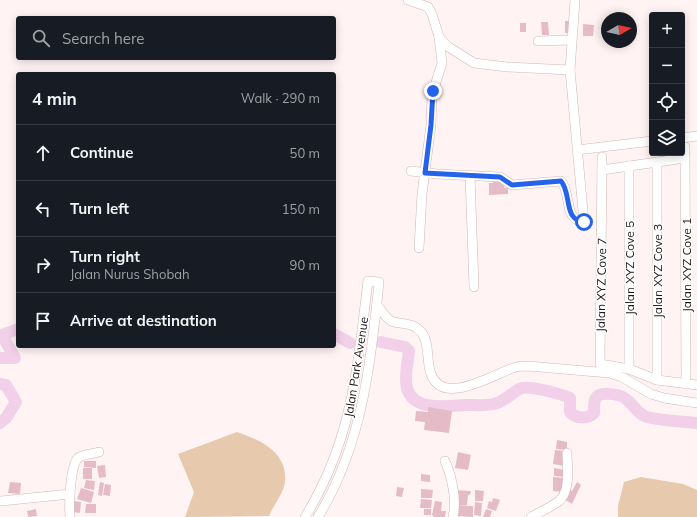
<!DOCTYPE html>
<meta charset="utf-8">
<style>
:root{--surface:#171b24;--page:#20242c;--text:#f1f3f6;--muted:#9ea1a6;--line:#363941}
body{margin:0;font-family:Mulish,sans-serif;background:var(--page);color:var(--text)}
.controls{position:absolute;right:12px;top:12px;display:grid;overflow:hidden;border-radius:4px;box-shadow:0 2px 10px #0003}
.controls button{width:36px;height:36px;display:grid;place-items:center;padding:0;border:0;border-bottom:1px solid var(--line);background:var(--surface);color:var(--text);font:20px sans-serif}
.compass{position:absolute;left:601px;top:12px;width:36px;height:36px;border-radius:50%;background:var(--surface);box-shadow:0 2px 10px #0003;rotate:81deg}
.stop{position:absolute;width:12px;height:12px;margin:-9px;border:3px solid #2563eb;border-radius:50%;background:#fff}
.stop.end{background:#2563eb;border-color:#fff;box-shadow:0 1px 4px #0008}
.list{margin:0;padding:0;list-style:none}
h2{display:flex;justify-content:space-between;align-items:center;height:52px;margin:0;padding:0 16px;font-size:17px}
h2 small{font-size:13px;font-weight:400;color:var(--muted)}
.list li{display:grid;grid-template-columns:26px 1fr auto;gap:12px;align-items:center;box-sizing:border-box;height:56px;padding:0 16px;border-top:1px solid var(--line)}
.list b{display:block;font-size:15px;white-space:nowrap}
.list p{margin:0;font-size:13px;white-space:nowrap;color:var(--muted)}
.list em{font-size:13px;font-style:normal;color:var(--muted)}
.icon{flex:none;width:22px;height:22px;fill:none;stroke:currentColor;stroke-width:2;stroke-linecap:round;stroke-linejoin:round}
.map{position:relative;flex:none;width:697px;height:517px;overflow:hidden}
.search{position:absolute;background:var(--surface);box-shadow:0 2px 10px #0003;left:16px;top:16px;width:320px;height:44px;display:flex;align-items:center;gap:10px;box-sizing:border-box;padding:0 14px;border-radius:4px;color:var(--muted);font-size:15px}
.panel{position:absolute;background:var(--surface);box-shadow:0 2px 10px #0003;left:16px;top:72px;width:320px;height:276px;border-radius:4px}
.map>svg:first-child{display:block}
.green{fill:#e7caae}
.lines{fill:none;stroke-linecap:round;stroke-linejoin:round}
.river{stroke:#f2d0ea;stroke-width:12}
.building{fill:#e5bbc8}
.minor-casing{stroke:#d0b7b6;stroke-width:10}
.minor{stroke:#fff;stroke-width:9}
.route{stroke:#2563eb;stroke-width:5}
.labels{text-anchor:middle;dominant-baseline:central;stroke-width:3;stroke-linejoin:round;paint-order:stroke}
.street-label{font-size:12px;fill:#1f1615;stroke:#fff}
</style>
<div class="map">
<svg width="697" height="517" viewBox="0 0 697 517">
<rect width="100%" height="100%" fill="#fff4f3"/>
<!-- green -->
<g class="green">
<path d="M237,432C261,440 288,453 285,482C284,493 273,506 269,516L185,517L194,492L178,454Z"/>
<polygon points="641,477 683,484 697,490 697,517 618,517 618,506 624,482"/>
</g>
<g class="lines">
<!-- river -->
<g class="river">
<polyline points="334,334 350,343"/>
<path d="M381,342L405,347L409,351C408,362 404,376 407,388C413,412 448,406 466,405C475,405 485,406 494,404C505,402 513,391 522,388C531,386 562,394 570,398V412C576,419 588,419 594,413C594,409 594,403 595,400C598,390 620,394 626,399C634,405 637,414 647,417C662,421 681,421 697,423"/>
<polyline points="0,358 15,358 2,335 18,329"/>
<polyline points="0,384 6,385 16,402 6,418 0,423"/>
</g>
</g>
<!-- building -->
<g class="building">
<polygon points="565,21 570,21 571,33 565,33"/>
<polygon points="541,22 548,22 549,35 542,35"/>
<rect x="520" y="23" width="6" height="9"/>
<polygon points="583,24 594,25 593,36 583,36"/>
<polygon points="492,180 504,180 504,188 508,188 508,194 489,195 489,183 493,183"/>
<polygon points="428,407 452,411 449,433 424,430 425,422 415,421 416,411 428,412"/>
<polygon points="557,440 567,442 567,450 556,449"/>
<polygon points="555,450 566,451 564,466 553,464"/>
<polygon points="458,452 471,455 468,470 455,468"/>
<polygon points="84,461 96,461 96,468 84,467"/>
<polygon points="105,465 106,477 99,478 97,466"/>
<rect x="83" y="468" width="9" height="11"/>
<polygon points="554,468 565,470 565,477 554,476"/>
<polygon points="421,474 430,475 430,482 421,481"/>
<polygon points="553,477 565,478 564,492 553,491"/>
<polygon points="86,480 95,481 94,490 84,488"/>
<polygon points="10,482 21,483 20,494 8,493"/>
<polygon points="100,482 104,483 102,496 98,495"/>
<polygon points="577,482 581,485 572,504 564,499 570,490 572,491"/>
<polygon points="105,484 111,485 110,496 103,495"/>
<polygon points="397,487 404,488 402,497 396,496"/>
<polygon points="81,488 94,492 91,503 77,499"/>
<polygon points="421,489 433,490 432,498 421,498"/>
<polygon points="454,490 471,491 470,495 468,495 467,505 457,505"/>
<polygon points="475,490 484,491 483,501 475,501"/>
<polygon points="493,498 500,500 496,511 487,508 489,501 492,502"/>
<polygon points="421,499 432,500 431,508 420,508"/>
<polygon points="74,501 81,502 80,513 73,512"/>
<polygon points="435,501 442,502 441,511 446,511 445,517 434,517 432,515"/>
<polygon points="475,502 482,503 481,516 474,515"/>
<polygon points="86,504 96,504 96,513 85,513"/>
<polygon points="456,505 473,506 473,517 456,516"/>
<polygon points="36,509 37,516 28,517 27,511"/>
<rect x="424" y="509" width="7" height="6"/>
<polygon points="486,509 492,511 490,517 483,517"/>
</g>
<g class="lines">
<defs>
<g id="minor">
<polyline points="408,0 428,7 432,14 439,37 447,46 474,63 507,67 570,70"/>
<polyline points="538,41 571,40"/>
<polyline points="682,138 697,136"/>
<polyline points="685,147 686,384"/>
<polyline points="577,150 652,141"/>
<polyline points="602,157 600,364 629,369 657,380 697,385"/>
<polyline points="657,162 657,380"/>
<polyline points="629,166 629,369"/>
<polyline points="602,170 685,158"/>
<path d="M411,171L437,174L500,177L512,185L561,181C572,194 563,220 584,222L570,70L575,0"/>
<polyline points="470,176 474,287"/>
<polyline points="419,248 422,194 431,125 432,95 442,63 439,37"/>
<path d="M377,305C381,310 386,318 391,321C402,325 414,322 422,333C430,344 426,361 431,374C443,408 497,372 516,367C520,366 524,366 528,366L609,373L622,377L651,394L664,398L697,403"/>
<path d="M445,461C452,477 457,500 453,517"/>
<polyline points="1,501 70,494"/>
<path d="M70,517C69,506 70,466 78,458C83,454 93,454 99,452"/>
<path d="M305,517C353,439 357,368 368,281L379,282C371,363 362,446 318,517"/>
<path d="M531,517C540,512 551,507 559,501C571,491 567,467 567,453"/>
</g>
</defs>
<!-- minor casing -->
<use href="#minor" class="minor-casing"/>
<!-- minor -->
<use href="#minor" class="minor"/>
</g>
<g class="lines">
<!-- route -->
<path class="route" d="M433,91L431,125L425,173L500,177L512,185L561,181C572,194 563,220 584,222"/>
</g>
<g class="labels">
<!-- street labels -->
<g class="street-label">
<text transform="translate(686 265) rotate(-90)">Jalan XYZ Cove 1</text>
<text transform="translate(629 268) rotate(-90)">Jalan XYZ Cove 5</text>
<text transform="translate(657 271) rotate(-90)">Jalan XYZ Cove 3</text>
<text transform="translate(601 285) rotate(-89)">Jalan XYZ Cove 7</text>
<text transform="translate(356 367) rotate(-81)">Jalan Park Avenue</text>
</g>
</g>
</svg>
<div class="controls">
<button>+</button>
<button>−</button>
<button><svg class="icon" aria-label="locate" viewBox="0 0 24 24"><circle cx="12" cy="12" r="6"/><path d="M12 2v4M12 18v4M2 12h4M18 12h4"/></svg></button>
<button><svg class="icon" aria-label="layers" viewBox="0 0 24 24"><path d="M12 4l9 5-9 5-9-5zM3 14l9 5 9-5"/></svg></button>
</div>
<svg class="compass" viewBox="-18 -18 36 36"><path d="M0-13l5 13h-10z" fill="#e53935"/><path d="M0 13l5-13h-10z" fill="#9ea1a6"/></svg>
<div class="stop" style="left:584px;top:222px"></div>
<div class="stop end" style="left:433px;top:91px"></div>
<div class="search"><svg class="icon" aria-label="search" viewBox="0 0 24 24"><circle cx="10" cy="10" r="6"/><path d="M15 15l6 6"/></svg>Search here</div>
<section class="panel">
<h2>4 min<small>Walk · 290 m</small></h2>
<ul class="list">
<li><svg class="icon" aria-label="ahead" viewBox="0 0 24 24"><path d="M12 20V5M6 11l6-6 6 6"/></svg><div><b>Continue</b></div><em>50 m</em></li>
<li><svg class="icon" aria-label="left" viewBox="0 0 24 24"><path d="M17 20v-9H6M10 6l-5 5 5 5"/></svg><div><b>Turn left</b></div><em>150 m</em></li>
<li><svg class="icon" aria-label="right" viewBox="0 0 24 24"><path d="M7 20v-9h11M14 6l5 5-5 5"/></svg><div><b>Turn right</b><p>Jalan Nurus Shobah</p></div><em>90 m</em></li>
<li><svg class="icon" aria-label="arrive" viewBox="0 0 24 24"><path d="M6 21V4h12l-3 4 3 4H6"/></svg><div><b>Arrive at destination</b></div></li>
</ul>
</section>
</div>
